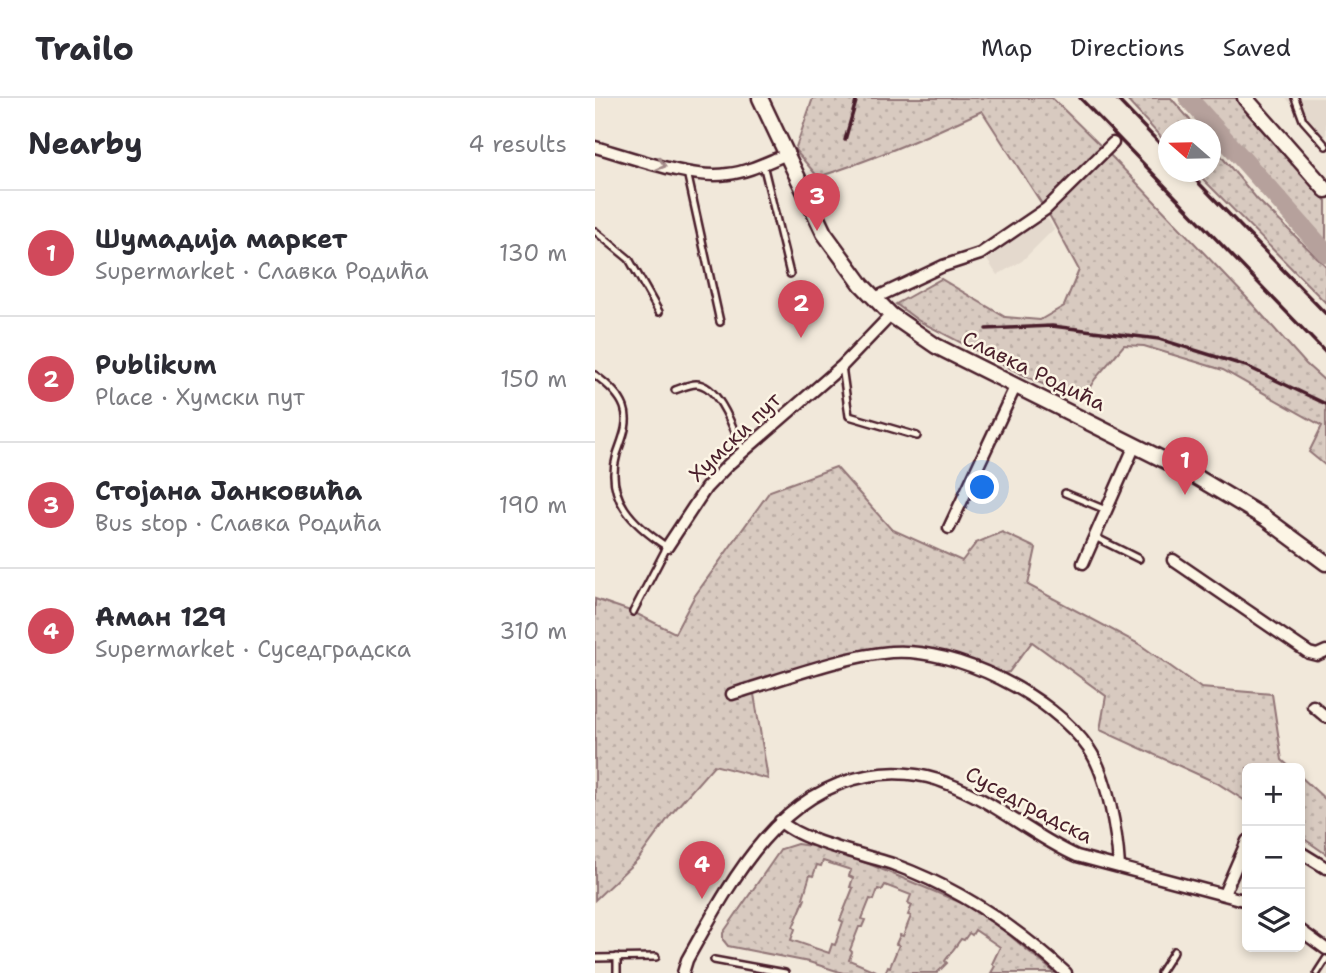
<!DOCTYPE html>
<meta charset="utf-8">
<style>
:root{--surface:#fff;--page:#f2f2f3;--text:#2b2b33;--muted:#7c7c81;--line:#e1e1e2;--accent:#d1495b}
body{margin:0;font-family:"Shantell Sans",sans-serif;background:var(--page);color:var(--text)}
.controls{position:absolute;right:21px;bottom:21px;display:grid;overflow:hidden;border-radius:10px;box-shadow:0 4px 10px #0003}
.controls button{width:63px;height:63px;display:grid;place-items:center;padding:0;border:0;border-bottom:2px solid var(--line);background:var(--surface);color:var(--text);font:35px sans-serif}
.compass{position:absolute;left:563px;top:21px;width:63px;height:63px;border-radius:50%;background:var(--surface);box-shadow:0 4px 10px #0003;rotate:290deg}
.you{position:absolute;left:388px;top:390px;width:24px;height:24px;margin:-18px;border:5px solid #fff;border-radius:50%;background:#1a73e8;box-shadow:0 0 0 10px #1a73e833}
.badge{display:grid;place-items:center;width:46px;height:46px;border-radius:50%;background:var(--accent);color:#fff;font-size:23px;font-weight:700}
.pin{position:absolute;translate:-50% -58px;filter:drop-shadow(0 2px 4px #0008)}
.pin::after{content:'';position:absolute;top:37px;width:24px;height:21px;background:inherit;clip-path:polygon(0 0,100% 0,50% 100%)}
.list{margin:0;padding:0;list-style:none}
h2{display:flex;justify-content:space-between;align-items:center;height:91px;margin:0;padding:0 28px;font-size:30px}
h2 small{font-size:23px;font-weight:400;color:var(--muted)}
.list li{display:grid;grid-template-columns:46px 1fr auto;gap:21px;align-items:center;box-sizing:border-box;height:126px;padding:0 28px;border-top:2px solid var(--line)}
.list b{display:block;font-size:26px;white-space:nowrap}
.list p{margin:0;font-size:23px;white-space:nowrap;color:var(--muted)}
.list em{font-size:23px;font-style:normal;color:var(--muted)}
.icon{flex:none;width:38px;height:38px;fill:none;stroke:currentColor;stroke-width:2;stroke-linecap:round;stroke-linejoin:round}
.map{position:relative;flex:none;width:731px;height:875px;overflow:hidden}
header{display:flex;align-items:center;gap:42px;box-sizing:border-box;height:98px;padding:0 35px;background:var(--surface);border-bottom:2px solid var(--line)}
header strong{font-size:33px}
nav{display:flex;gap:38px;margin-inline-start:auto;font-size:24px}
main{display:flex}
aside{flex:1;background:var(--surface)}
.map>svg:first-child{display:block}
.built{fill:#e4d9cd}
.green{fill:url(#green-dots);stroke:#917476;stroke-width:2;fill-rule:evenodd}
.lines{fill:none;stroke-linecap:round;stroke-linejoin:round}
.river{stroke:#b6a19c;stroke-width:19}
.lane-casing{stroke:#4a1f2b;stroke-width:10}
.street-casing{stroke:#4a1f2b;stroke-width:15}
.secondary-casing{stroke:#4a1f2b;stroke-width:19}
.lane{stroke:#fcf5e5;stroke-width:5}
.street{stroke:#fcf5e5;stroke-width:10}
.secondary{stroke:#fcf5e5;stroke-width:14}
.rail{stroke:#4a1f2b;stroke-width:3.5}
.oneway{stroke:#a38a88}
.labels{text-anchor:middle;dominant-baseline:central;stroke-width:5;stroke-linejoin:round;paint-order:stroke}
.street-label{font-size:21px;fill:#4a1f2b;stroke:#fcf5e5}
</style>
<header>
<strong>Trailo</strong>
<nav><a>Map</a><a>Directions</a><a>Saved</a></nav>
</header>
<main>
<aside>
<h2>Nearby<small>4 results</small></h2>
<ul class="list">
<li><span class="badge">1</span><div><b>Шумадија маркет</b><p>Supermarket · Славка Родића</p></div><em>130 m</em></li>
<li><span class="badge">2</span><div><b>Publikum</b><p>Place · Хумски пут</p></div><em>150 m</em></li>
<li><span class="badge">3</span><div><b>Стојана Јанковића</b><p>Bus stop · Славка Родића</p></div><em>190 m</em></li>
<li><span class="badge">4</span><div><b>Аман 129</b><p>Supermarket · Суседградска</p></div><em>310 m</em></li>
</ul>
</aside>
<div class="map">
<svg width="731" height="875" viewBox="0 0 731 875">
<defs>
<pattern id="green-dots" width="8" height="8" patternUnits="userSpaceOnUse" patternTransform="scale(1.75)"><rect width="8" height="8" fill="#d8cac0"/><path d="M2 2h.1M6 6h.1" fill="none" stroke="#bbada5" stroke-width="1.8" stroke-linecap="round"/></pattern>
</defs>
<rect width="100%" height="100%" fill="#f1e8da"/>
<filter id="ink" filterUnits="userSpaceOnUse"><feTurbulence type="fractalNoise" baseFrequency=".0143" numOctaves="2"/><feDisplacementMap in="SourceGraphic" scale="14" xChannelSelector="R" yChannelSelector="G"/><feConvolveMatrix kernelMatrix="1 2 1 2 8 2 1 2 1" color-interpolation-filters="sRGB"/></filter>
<g filter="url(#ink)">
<!-- built -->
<g class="built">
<polygon points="691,0 731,0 731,44 709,20"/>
<polygon points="450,117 459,131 427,163 402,177 391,160"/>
</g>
<!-- green -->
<g class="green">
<path d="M218,0H457L518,60L651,199L711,266L731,284V368L714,354L727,328L628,272L549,248L529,247L500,281L486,303L432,279L324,223L301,206L346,181L410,219L445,222L469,208L484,172L456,120L387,13C333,38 280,61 223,79L200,52Z"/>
<polygon points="530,0 576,0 603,31 573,32 573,47"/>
<polygon points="593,0 641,0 731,103 731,153"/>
<polygon points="616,46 662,101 731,168 731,205 601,74 615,74"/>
<polygon points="241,369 296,431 367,463 381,445 407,434 441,450 433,487 544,546 606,590 677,596 687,662 696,670 652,670 652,704 622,685 505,632 511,598 437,544 414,574 395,578 326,554 272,556 158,590 173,681 119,667 77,715 44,760 0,802 0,501 38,514 80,535 99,499 175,393"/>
<polygon points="705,678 731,702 731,756 705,738"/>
<path d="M202,746L223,749L274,766L369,806L408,832L460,875H396L400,868L397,866L405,849L380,832L377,837L374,835L369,842L366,841L350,863L352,865L342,875H290L293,868L295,869L304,847L301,846L305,837L308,838L316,818L313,817L317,807L313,805L316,797L290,787L287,792L283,791L279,802L275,801L267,821L270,822L267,829H264L255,852L257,854L254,862L285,875H248L214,864L133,848L128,842V835L186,751ZM228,763L256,772L254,778L258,780L255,789L258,790L245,822L248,824L240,847L237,846L234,855L196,842L200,831L198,829L210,801L208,800L215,777L218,778L222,767L226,768Z"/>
</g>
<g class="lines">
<!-- river -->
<polyline class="river" points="593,0 731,155"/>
<defs>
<g id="lane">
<polyline points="700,0 708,22 731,48"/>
<polyline points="168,66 195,176"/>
<polyline points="92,74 125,224"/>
<polyline points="0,133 34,161 64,214"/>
<polyline points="247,268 254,318 322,338"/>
<path d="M0,277C11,285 24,296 29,309C35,325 27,341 22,356C9,400 39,427 72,449L38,514"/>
<path d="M80,292C86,290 95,286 101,286C124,286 140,335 148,353"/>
<polyline points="470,395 511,412"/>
<polyline points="500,439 544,461"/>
<polyline points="22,859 22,875"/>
<polyline points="0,860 61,859"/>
<polyline points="119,862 190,875"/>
<polyline points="565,875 579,853"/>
<polyline points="722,875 731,861"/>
</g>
<g id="street">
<path d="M0,49C37,59 96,82 133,76C153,74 172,64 190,57"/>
<polyline points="280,200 348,168 385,156 451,111 518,45"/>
<polyline points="354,430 421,287"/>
<polyline points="72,449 111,390 134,366 247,268 296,217"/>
<polyline points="578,462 714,555 722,557 731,553"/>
<polyline points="488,465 540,347"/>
<path d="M137,596C185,582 247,558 296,554C360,549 458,598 494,651C513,679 522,735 524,768"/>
<polyline points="718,608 731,619"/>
<path d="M185,723C206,744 270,756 300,767C363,790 421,829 471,875"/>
<polyline points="705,754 731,770"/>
<polyline points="629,796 652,743"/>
<polyline points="705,832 731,851"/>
<path d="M88,875L92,862C134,787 180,695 272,678C298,673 327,675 351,685C398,702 437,738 482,758L652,803"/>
</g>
<g id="secondary">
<polyline points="165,0 229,135 267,187 296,217 341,248 593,374 670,420 731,465"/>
<polyline points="650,0 731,92"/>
</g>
</defs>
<!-- lane casing -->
<use href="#lane" class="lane-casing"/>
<!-- street casing -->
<use href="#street" class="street-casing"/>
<!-- secondary casing -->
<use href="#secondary" class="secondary-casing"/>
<!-- lane -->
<use href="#lane" class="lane"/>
<!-- street -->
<use href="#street" class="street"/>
<!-- secondary -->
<use href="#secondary" class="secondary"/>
<!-- rail -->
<g class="rail">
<polyline points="485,0 731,255"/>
<polyline points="521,0 573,54"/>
<polyline points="250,42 262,0"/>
<polyline points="593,74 731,216"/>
<polyline points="391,231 457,228 564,241 651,268 731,306"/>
</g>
</g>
<!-- one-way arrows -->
<defs><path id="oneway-chevron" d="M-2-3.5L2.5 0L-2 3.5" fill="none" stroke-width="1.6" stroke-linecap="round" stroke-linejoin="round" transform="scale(1.75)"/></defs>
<use class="oneway" href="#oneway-chevron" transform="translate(66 67) rotate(15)"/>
</g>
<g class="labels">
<!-- street labels -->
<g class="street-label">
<text transform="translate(439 273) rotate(26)">Славка Родића</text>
<text transform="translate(140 339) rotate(-44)">Хумски пут</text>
<text transform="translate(434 707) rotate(28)">Суседградска</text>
</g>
</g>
</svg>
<div class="controls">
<button>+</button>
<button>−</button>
<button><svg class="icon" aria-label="layers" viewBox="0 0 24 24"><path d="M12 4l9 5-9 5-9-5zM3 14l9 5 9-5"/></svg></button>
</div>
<svg class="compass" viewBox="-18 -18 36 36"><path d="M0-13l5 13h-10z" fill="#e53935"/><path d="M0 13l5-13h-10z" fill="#7c7c81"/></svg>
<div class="you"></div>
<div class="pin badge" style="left:590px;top:397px">1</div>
<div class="pin badge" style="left:206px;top:240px">2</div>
<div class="pin badge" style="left:222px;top:133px">3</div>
<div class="pin badge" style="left:107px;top:801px">4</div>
</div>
</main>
